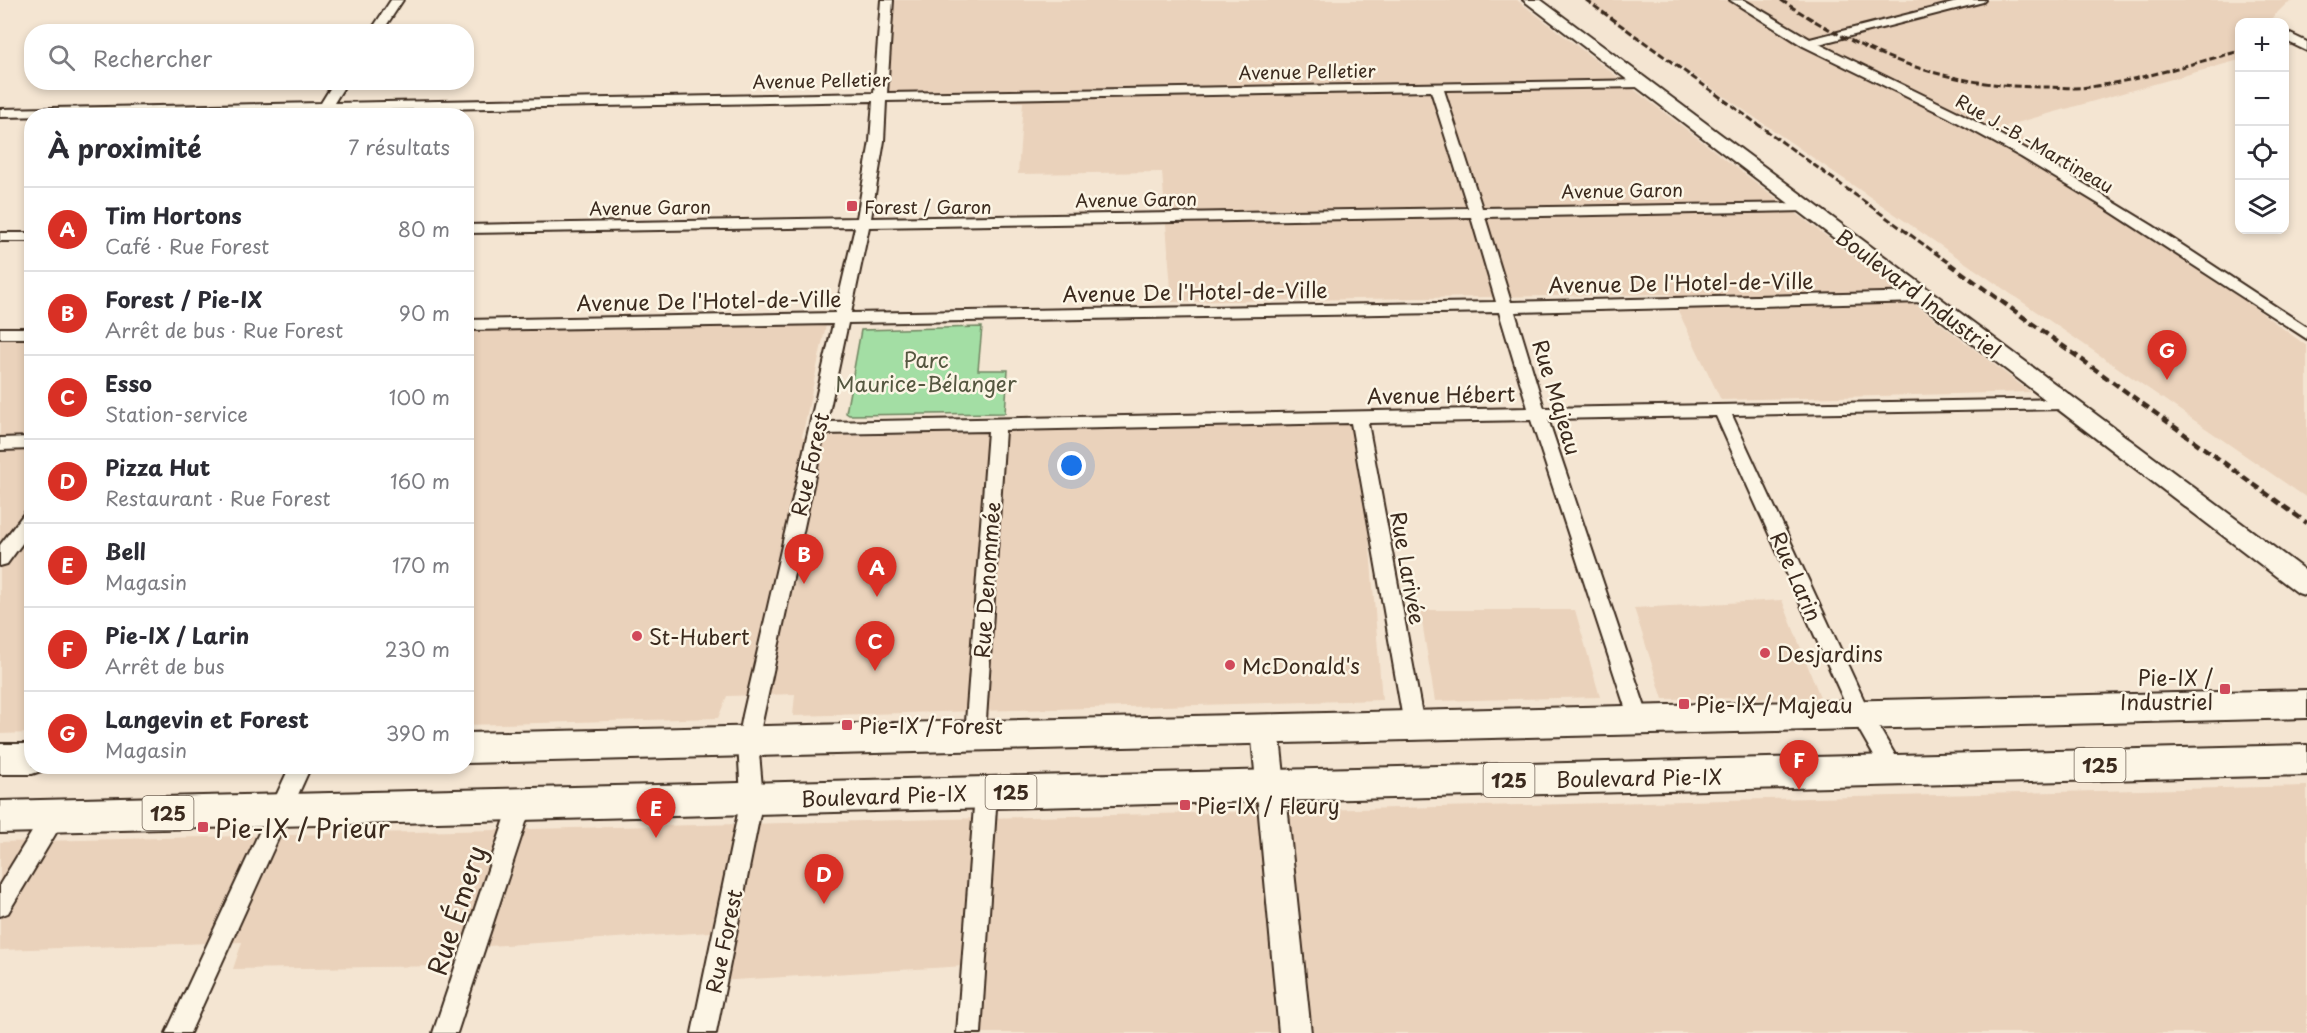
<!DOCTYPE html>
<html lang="fr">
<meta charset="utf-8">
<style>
:root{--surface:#fff;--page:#f2f2f3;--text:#2b2b33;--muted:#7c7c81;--line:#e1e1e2;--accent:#d93025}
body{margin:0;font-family:"Playpen Sans",sans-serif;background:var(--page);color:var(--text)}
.controls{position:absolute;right:18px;top:18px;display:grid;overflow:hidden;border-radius:12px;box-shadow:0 3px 9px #0003}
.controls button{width:54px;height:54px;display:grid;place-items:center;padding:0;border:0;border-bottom:2px solid var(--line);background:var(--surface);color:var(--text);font:30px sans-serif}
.you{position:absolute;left:1072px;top:466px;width:21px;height:21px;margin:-15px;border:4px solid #fff;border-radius:50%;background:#1a73e8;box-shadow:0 0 0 9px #1a73e833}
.badge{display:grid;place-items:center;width:39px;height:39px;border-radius:50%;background:var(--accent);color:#fff;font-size:20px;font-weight:700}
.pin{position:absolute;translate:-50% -50px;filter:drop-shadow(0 2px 3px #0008)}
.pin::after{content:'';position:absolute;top:32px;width:21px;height:18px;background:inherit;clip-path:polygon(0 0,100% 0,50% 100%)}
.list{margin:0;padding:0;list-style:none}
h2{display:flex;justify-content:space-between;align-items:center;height:78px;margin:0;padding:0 24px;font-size:26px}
h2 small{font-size:20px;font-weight:400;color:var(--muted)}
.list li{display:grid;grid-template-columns:39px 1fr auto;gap:18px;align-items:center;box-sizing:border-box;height:84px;padding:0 24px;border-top:2px solid var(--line)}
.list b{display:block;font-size:22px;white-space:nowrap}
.list p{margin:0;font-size:20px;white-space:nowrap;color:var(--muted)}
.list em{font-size:20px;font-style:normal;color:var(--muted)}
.icon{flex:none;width:33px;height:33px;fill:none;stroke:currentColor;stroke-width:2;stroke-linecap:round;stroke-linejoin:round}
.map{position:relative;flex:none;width:2307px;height:1033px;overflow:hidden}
.search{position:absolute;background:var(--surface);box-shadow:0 3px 9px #0003;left:24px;top:24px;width:450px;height:66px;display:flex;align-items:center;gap:15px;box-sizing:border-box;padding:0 21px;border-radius:24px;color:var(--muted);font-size:22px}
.panel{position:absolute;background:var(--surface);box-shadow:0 3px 9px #0003;left:24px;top:108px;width:450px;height:666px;border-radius:24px}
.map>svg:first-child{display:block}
.built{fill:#ead2bb}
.green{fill:#a3dea4;stroke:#6f8461;stroke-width:1.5}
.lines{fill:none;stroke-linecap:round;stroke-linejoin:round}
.minor-casing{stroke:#3b2a1e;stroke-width:4}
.tertiary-casing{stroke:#3b2a1e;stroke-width:4}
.primary-casing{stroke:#3b2a1e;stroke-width:4}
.minor{fill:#fcf5e5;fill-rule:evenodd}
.tertiary{fill:#fcf5e5;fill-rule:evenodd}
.primary{fill:#fcf5e5;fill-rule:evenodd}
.rail-far1{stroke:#3b2a1e;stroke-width:3;stroke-dasharray:7 3;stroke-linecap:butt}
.rail{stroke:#3b2a1e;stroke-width:4.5;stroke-dasharray:8 4.5;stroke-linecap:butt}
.poi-dot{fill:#d1495b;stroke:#fcf5e5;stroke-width:2}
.labels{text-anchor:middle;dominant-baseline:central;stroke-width:5;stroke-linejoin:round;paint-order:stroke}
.far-street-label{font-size:18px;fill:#3b2a1e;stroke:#fcf5e5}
.far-poi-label{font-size:18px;fill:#3b2a1e;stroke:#fcf5e5;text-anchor:start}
.shield{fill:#fcf5e5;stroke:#75675a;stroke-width:1.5}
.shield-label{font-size:20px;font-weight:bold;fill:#3b2a1e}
.street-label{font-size:21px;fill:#3b2a1e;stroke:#fcf5e5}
.park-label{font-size:21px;fill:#555740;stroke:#fcf5e5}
.poi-label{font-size:21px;fill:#3b2a1e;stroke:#fcf5e5;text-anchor:start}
.near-poi-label{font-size:26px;fill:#3b2a1e;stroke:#fcf5e5;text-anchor:start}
.near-street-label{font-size:26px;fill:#3b2a1e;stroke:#fcf5e5}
</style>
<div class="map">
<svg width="2307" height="1033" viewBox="0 0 2307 1033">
<rect width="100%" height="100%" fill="#f4e5d2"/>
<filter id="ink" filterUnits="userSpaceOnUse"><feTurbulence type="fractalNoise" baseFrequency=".0167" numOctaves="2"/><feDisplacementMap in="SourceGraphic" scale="12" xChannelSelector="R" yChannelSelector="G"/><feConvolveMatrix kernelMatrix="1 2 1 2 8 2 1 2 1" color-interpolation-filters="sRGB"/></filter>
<g filter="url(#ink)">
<!-- built -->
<g class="built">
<polygon points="887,0 1517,0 2030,392 1721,400 1670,294 1172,302 1162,172 1018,174 1023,102 879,97"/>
<polygon points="1584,0 2297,0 2287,3 2268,22 2240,22 2239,60 2006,126 2307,346 2307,498"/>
<polygon points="826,325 802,437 1360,423 1382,700 793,716 795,694 727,696 718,718 467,725 466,331"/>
<polygon points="31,338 31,733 0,734 0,339"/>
<polygon points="1782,600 1820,697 1663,699 1634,608"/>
<polygon points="1420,610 1575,610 1600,697 1435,701"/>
<polygon points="2307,786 2307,1033 981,1033 982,965 701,982 711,932 455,948 450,966 233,969 242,942 0,950 0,842"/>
</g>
<!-- green -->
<polygon class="green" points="982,327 978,370 1008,370 1005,413 849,415 846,413 861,330"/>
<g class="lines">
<defs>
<g id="minor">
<polygon points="391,0 403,0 382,32 370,32"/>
<path d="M881,0H893L887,93L1646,80L1648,83L1646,86L1642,87L1444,90L1482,208L1806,203L1813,207L1806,211L1485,217L1511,302L1925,292L1933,297L1925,302L1515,312L1544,408L2070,399L2072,403L2070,407L2064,409L1732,415L1868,709L1904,770L1900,777L1893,779L1886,777L1850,714L1716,416L1548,419L1649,719L1646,725L1639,728L1632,725L1629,719L1531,420L1368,423L1424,725L1421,731L1414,734L1407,731L1404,725L1351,423L1005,430L985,735L982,741L975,744L968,741L965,735L988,431L824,434L758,741L763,799L716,1033H692L741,799L738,741L743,715L833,324L466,330V320L835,313L855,227L466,233V225L857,218L870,141L873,101L329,111L326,116H314L315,111L0,117V109L321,103L334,82H347L334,103L874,93ZM1431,91L1468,208L871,218L884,141L886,101ZM1471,217L1496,302L851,313L869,227ZM1499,312L1528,408L827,422L848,323Z"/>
<polygon points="1730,0 1744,0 1810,39 1965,0 1985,0 1983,2 1819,44 1958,112 2030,151 2153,226 2307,327 2307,339 2102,206 2021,157 1948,117 1803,46"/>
<polygon points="2284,31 2307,42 2307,51 2284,40"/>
<rect x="0" y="233" width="32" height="8"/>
<rect x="0" y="328" width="32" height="10"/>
<polygon points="32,437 32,449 0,450 0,438"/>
<polygon points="32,509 32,530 7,564 0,566 0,545 26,511"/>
<polygon points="290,766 311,766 190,1033 166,1033"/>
<polygon points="986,783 994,786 997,793 981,1033 957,1033 975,793 978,786"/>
<polygon points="521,794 529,797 532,804 457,1033 433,1033 510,804 513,797"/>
<polygon points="54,806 62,809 65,816 62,823 8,913 0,916 0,884 46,809"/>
</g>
<g id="tertiary">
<polygon points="1523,0 1541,0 2307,572 2307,596 2298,593"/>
<polygon points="1265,716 1275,720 1279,728 1311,1033 1279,1033 1251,728 1255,720"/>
</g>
<g id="primary">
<polygon points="2307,690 2307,718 466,763 466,733"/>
<polygon points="0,744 32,744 32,766 46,766 44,770 32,774 0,774"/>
<polygon points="2307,745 2307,775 0,833 0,801"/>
</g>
</defs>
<!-- minor casing -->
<use href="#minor" class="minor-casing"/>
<!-- tertiary casing -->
<use href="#tertiary" class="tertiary-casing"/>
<!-- primary casing -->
<use href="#primary" class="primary-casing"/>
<!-- minor -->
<use href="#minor" class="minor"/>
<!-- tertiary -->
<use href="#tertiary" class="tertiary"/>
<!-- primary -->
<use href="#primary" class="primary"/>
<!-- rail-far1 -->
<g class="rail-far1">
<polyline points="1586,0 1952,265"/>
<path d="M1781,0C1863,54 1944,87 2044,87C2059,87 2075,89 2090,87C2140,80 2190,64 2240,51"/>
</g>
<!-- rail -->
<polyline class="rail" points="1950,264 2307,523"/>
</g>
</g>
<!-- markers -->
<g class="poi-dot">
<rect x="846" y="200" width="12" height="12" rx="3"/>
<circle cx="637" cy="636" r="6"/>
<circle cx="1765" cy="653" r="6"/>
<circle cx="1230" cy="665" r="6"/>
<rect x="2219" y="683" width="12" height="12" rx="3"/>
<rect x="1678" y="698" width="12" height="12" rx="3"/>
<rect x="841" y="719" width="12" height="12" rx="3"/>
<rect x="1179" y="799" width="12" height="12" rx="3"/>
<rect x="197" y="821" width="12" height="12" rx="3"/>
</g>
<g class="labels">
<!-- far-street labels -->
<g class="far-street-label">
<text transform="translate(1307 71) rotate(-1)">Avenue Pelletier</text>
<text transform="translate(821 80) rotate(-1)">Avenue Pelletier</text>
<text transform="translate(2035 143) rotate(30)">Rue J.-B.-Martineau</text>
<text transform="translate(1622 190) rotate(-1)">Avenue Garon</text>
<text transform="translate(1136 199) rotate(-1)">Avenue Garon</text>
<text transform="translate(650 207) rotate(-1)">Avenue Garon</text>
</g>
<!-- far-poi labels -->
<g class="far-poi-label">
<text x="864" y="206">Forest / Garon</text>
</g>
<!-- shield labels -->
<g class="shield">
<rect x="2074.5" y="748" width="51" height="34" rx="4.5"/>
<rect x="1483.5" y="763" width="51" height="34" rx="4.5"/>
<rect x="985.5" y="775" width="51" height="34" rx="4.5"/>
<rect x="142.5" y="796" width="51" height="34" rx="4.5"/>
</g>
<g class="shield-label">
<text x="2100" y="765">125</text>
<text x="1509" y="780">125</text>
<text x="1011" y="792">125</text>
<text x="168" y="813">125</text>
</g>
<!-- street labels -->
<g class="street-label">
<text transform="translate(1681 282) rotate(-1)">Avenue De l'Hotel-de-Ville</text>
<text transform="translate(1195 291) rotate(-1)">Avenue De l'Hotel-de-Ville</text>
<text transform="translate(1919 293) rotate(37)">Boulevard Industriel</text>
<text transform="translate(709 300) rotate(-1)">Avenue De l'Hotel-de-Ville</text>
<text transform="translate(1441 394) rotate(-1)">Avenue Hébert</text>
<text transform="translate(1558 397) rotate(73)">Rue Majeau</text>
<text transform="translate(809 464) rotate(-77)">Rue Forest</text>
<text transform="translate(1409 568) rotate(80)">Rue Larivée</text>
<text transform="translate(1797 576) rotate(66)">Rue Larin</text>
<text transform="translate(986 580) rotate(-86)">Rue Denommée</text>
<text transform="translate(1639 777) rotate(-1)">Boulevard Pie-IX</text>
<text transform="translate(884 795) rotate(-2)">Boulevard Pie-IX</text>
<text transform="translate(723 941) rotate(-78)">Rue Forest</text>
</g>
<!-- park labels -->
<g class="park-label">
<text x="926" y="359">Parc<tspan x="926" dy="24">Maurice-Bélanger</tspan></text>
</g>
<!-- poi labels -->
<g class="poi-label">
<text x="649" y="636">St-Hubert</text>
<text x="1777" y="653">Desjardins</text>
<text x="1242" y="665">McDonald's</text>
<text x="2213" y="677" text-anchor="end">Pie-IX /<tspan x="2213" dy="24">Industriel</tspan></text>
<text x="1696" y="704">Pie-IX / Majeau</text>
<text x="859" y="725">Pie-IX / Forest</text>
<text x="1197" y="805">Pie-IX / Fleury</text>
</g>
<!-- near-poi labels -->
<g class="near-poi-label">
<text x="215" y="827">Pie-IX / Prieur</text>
</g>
<!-- near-street labels -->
<g class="near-street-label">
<text transform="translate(456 910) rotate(-72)">Rue Émery</text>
</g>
</g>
</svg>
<div class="controls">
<button>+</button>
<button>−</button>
<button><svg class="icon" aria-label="locate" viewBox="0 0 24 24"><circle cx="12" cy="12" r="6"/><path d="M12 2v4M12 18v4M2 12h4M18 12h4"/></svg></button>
<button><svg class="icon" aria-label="layers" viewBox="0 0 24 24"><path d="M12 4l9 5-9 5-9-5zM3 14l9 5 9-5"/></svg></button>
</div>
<div class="you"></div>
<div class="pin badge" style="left:877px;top:597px">A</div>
<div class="pin badge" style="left:804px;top:584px">B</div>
<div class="pin badge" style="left:875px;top:671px">C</div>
<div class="pin badge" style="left:824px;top:904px">D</div>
<div class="pin badge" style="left:656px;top:838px">E</div>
<div class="pin badge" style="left:1799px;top:790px">F</div>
<div class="pin badge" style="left:2167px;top:380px">G</div>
<div class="search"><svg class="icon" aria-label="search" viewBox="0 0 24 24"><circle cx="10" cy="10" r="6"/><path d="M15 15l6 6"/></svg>Rechercher</div>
<section class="panel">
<h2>À proximité<small>7 résultats</small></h2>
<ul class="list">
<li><span class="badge">A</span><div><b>Tim Hortons</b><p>Café · Rue Forest</p></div><em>80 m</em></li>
<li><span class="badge">B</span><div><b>Forest / Pie-IX</b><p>Arrêt de bus · Rue Forest</p></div><em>90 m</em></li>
<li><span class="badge">C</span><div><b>Esso</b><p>Station-service</p></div><em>100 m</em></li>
<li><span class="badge">D</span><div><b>Pizza Hut</b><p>Restaurant · Rue Forest</p></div><em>160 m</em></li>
<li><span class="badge">E</span><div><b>Bell</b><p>Magasin</p></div><em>170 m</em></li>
<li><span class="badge">F</span><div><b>Pie-IX / Larin</b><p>Arrêt de bus</p></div><em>230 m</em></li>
<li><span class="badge">G</span><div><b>Langevin et Forest</b><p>Magasin</p></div><em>390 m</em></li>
</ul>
</section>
</div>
